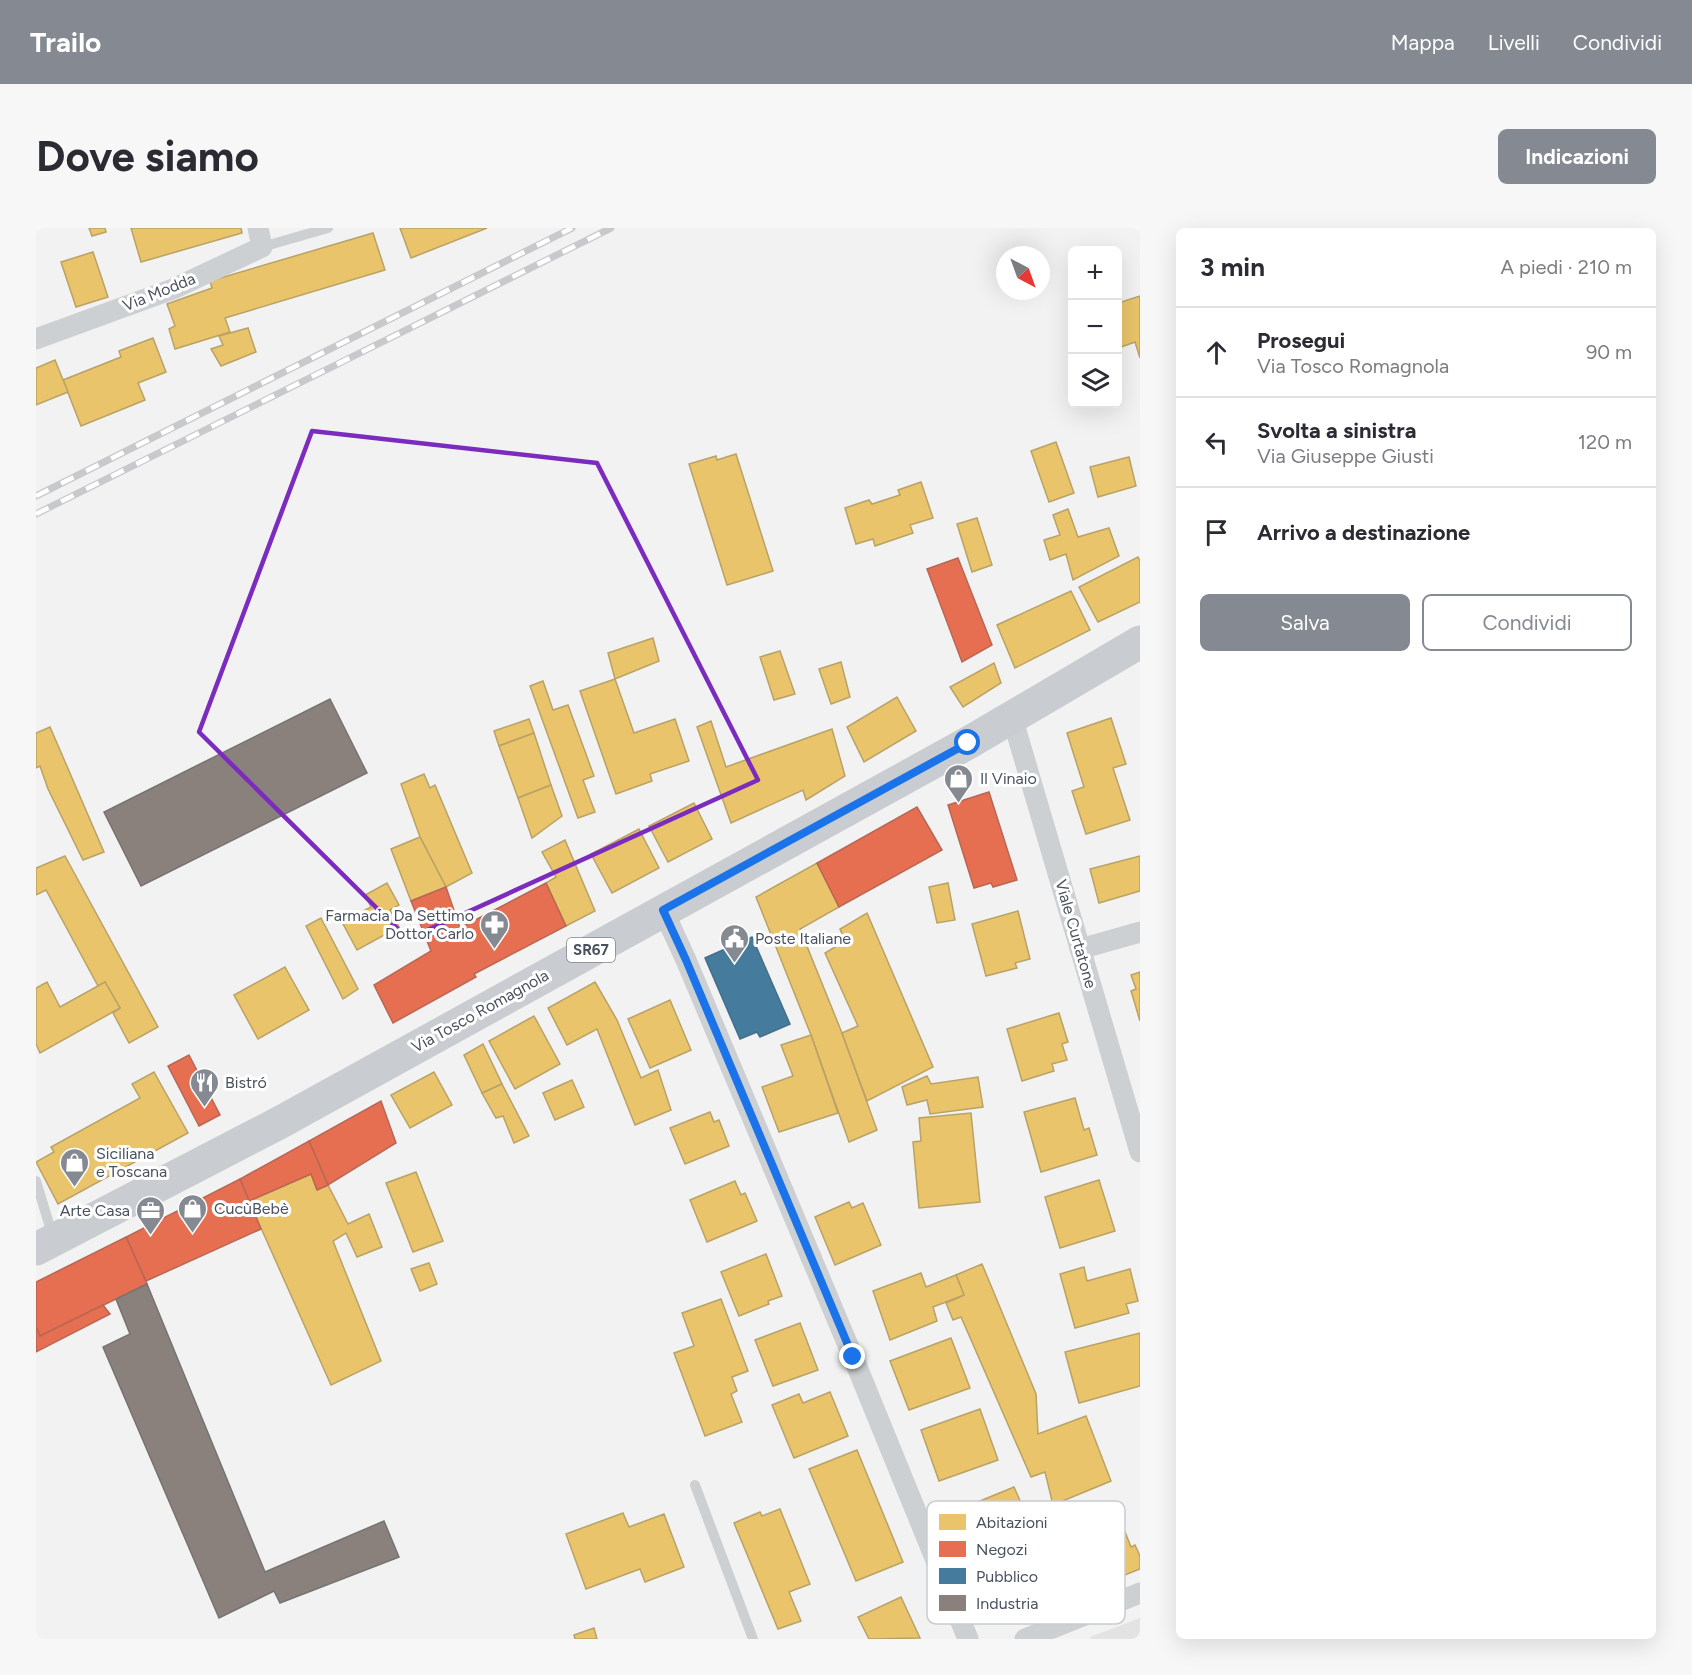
<!DOCTYPE html>
<html lang="it">
<meta charset="utf-8">
<style>
:root{--surface:#fff;--page:#f7f7f7;--text:#2b2b33;--muted:#7c7c81;--line:#e1e1e2;--accent:#848992}
body{margin:0;font-family:Figtree,sans-serif;background:var(--page);color:var(--text)}
.controls{position:absolute;right:18px;top:18px;display:grid;overflow:hidden;border-radius:9px;box-shadow:0 6px 24px #0002}
.controls button{width:54px;height:54px;display:grid;place-items:center;padding:0;border:0;border-bottom:2px solid var(--line);background:var(--surface);color:var(--text);font:30px sans-serif}
.compass{position:absolute;left:960px;top:18px;width:54px;height:54px;border-radius:50%;background:var(--surface);box-shadow:0 6px 24px #0002;rotate:139deg}
.stop{position:absolute;width:18px;height:18px;margin:-14px;border:4px solid #1a73e8;border-radius:50%;background:#fff}
.stop.end{background:#1a73e8;border-color:#fff;box-shadow:0 2px 6px #0008}
.list{margin:0;padding:0;list-style:none}
h2{display:flex;justify-content:space-between;align-items:center;height:78px;margin:0;padding:0 24px;font-size:26px}
h2 small{font-size:20px;font-weight:400;color:var(--muted)}
.list li{display:grid;grid-template-columns:39px 1fr auto;gap:18px;align-items:center;box-sizing:border-box;height:90px;padding:0 24px;border-top:2px solid var(--line)}
.list b{display:block;font-size:22px;white-space:nowrap}
.list p{margin:0;font-size:20px;white-space:nowrap;color:var(--muted)}
.list em{font-size:20px;font-style:normal;color:var(--muted)}
.actions{display:flex;gap:12px;padding:18px 24px}
.actions a{flex:1;padding:14px 0;border:2px solid var(--accent);border-radius:9px;text-align:center;font-size:21px;color:var(--accent)}
.actions .main{background:var(--accent);color:#fff}
.icon{flex:none;width:33px;height:33px;fill:none;stroke:currentColor;stroke-width:2;stroke-linecap:round;stroke-linejoin:round}
.map{position:relative;flex:none;width:1104px;height:1411px;overflow:hidden;border-radius:9px}
header{display:flex;align-items:center;gap:36px;box-sizing:border-box;height:84px;padding:0 30px;background:var(--accent);color:#fff}
header strong{font-size:28px}
nav{display:flex;gap:33px;margin-inline-start:auto;font-size:21px}
.intro{display:flex;align-items:center;justify-content:space-between;box-sizing:border-box;height:144px;padding:0 36px}
h1{margin:0;font-size:42px}
.button{padding:15px 27px;border-radius:9px;background:var(--accent);color:#fff;font-size:21px;font-weight:700}
main{display:flex;gap:36px;padding:0 36px}
aside{flex:1;background:var(--surface);border-radius:9px;box-shadow:0 6px 24px #0002}
.map>svg:first-child{display:block}
.education{fill:#e4e3e4}
.homes{fill:#e9c46a;stroke:#b9a266;stroke-width:1.5}
.shops{fill:#e76f51;stroke:#b86655;stroke-width:1.5}
.public{fill:#457b9d;stroke:#466e8a;stroke-width:1.5}
.industry{fill:#8a817c;stroke:#767373;stroke-width:1.5}
.lines{fill:none;stroke-linecap:round;stroke-linejoin:round}
.lane{stroke:#cdd0d3;stroke-width:10}
.street{stroke:#cdd0d3;stroke-width:21}
.primary{stroke:#c9ccd0;stroke-width:33}
.rail-casing{stroke:#c8c9cc;stroke-width:7}
.rail{stroke:#fff;stroke-width:4.5;stroke-dasharray:14;stroke-linecap:butt}
.route{stroke:#1a73e8;stroke-width:8}
.marked{fill:none;stroke:#7b2cbf;stroke-width:4.5;stroke-linejoin:round}
.labels{text-anchor:middle;dominant-baseline:central;stroke-width:6;stroke-linejoin:round;paint-order:stroke}
.shield{fill:#fff;stroke:#80858e;stroke-width:1.5}
.shield-label{font-size:15px;font-weight:bold;fill:#49515e}
.street-label{font-size:16px;fill:#49515e;stroke:#fff}
.poi-label{font-size:16px;fill:#49515e;stroke:#fff;text-anchor:start}
.key{fill:#fff;stroke:#c8cbcf;stroke-width:1.5}
.key-label{font-size:16px;fill:#49515e}
</style>
<header>
<strong>Trailo</strong>
<nav><a>Mappa</a><a>Livelli</a><a>Condividi</a></nav>
</header>
<div class="intro"><h1>Dove siamo</h1><a class="button">Indicazioni</a></div>
<main>
<div class="map">
<svg width="1104" height="1411" viewBox="0 0 1104 1411">
<rect width="100%" height="100%" fill="#f2f2f2"/>
<!-- education -->
<polygon class="education" points="1104,1390 1104,1411 1055,1411 1054,1409"/>
<!-- homes -->
<g class="homes">
<polygon points="53,0 69,0 70,4 56,8"/>
<polygon points="95,0 205,0 206,5 105,34"/>
<polygon points="364,0 451,0 375,30"/>
<polygon points="337,5 349,42 189,90 194,104 139,121 133,101 139,98 131,76 176,60 174,53"/>
<polygon points="57,24 72,69 40,79 25,34"/>
<polygon points="1104,68 1104,130 1099,114 1085,119 1082,109 1082,75"/>
<polygon points="212,100 220,124 185,138 175,121 187,117 183,108"/>
<polygon points="117,110 130,144 102,155 109,172 45,198 27,152 85,129 83,123"/>
<polygon points="19,132 32,164 0,177 0,140"/>
<polygon points="1020,214 1038,265 1013,274 995,223"/>
<polygon points="700,226 737,343 691,357 653,236 680,228 681,232"/>
<polygon points="1093,229 1100,258 1062,269 1054,239"/>
<polygon points="885,254 897,290 874,297 877,305 839,318 837,311 820,316 809,280 833,272 836,276 864,267 862,262"/>
<polygon points="1032,281 1042,309 1073,300 1083,328 1037,352 1030,326 1014,332 1008,312 1024,307 1017,287"/>
<polygon points="941,290 956,337 936,344 921,296"/>
<polygon points="1102,329 1104,333 1104,374 1062,394 1043,359"/>
<polygon points="1035,363 1054,402 979,440 961,397"/>
<polygon points="617,410 623,433 579,451 572,425"/>
<polygon points="744,423 759,466 738,472 724,429"/>
<polygon points="805,434 814,469 795,476 783,441"/>
<polygon points="958,435 965,455 927,479 914,459"/>
<polygon points="579,451 598,505 639,491 653,533 614,546 616,553 580,566 544,463"/>
<polygon points="507,453 517,482 532,477 558,548 547,552 559,584 542,590 494,458"/>
<polygon points="861,469 880,503 828,534 811,499"/>
<polygon points="1075,490 1090,536 1077,540 1094,592 1050,606 1036,563 1048,559 1031,505"/>
<polygon points="493,491 498,505 463,518 458,503"/>
<polygon points="675,493 690,539 796,501 809,548 770,572 767,562 695,595 661,499"/>
<polygon points="14,499 68,624 47,632 12,561 4,538 0,540 0,505"/>
<polygon points="498,505 515,557 482,570 463,518"/>
<polygon points="388,546 394,560 399,557 436,645 410,659 384,609 365,556"/>
<polygon points="515,557 526,588 496,610 482,570"/>
<polygon points="658,575 676,611 632,634 613,598"/>
<polygon points="603,601 623,640 576,665 555,626"/>
<polygon points="384,609 410,659 375,673 355,621"/>
<polygon points="529,612 559,683 530,698 510,655 520,649 506,624"/>
<polygon points="29,628 122,799 93,815 77,785 84,780 69,754 62,758 10,662 0,667 0,640"/>
<polygon points="1104,628 1104,663 1063,675 1054,641"/>
<polygon points="781,635 803,679 764,701 806,805 841,902 813,914 775,807 720,669"/>
<polygon points="351,655 363,677 354,682 363,699 321,722 306,694 335,679 329,667"/>
<polygon points="912,655 919,692 901,695 893,659"/>
<polygon points="982,683 994,731 979,735 981,740 950,748 936,696"/>
<polygon points="831,685 897,839 831,873 806,805 822,798 789,725 809,713 804,701"/>
<polygon points="285,690 322,761 307,771 270,698"/>
<polygon points="249,739 273,782 222,811 198,767"/>
<polygon points="1104,744 1104,793 1095,763 1100,761 1095,747"/>
<polygon points="11,754 24,779 69,754 84,780 4,825 0,816 0,760"/>
<polygon points="559,754 581,792 605,850 622,842 635,882 599,897 561,801 531,817 512,780"/>
<polygon points="634,772 655,822 614,840 592,791"/>
<polygon points="1023,785 1032,814 1026,816 1031,832 1016,836 1018,843 986,853 971,801"/>
<polygon points="498,788 524,836 479,861 453,813"/>
<polygon points="775,807 802,885 743,904 726,859 757,848 745,817"/>
<polygon points="447,816 466,856 446,865 428,827"/>
<polygon points="118,844 152,905 22,976 0,934 18,924 15,919 104,870 96,856"/>
<polygon points="398,844 416,877 374,900 355,867"/>
<polygon points="891,848 895,856 942,849 947,879 894,886 891,872 871,877 866,859"/>
<polygon points="536,852 548,879 519,892 507,865"/>
<polygon points="466,856 493,908 478,915 467,888 460,890 446,865"/>
<polygon points="1039,870 1048,902 1053,900 1061,927 1005,944 988,884"/>
<polygon points="674,884 678,894 683,892 693,918 649,936 634,900"/>
<polygon points="935,885 944,974 883,980 877,914 885,913 883,890"/>
<polygon points="380,944 407,1013 377,1024 350,955"/>
<polygon points="275,946 281,962 292,957 312,996 333,986 346,1019 321,1029 310,1005 297,1013 345,1133 295,1157 213,973"/>
<polygon points="1063,952 1079,1003 1024,1020 1009,969"/>
<polygon points="699,953 705,967 709,965 721,993 671,1014 654,972"/>
<polygon points="813,974 816,980 827,975 845,1017 799,1037 779,989"/>
<polygon points="730,1026 746,1068 732,1073 733,1076 703,1088 685,1044"/>
<polygon points="393,1035 401,1056 384,1063 375,1041"/>
<polygon points="946,1036 1000,1166 1002,1206 1050,1188 1075,1253 1017,1277 1009,1244 995,1249 925,1089 917,1092 910,1075 928,1067 920,1047"/>
<polygon points="1048,1039 1051,1053 1094,1041 1102,1073 1090,1076 1093,1085 1039,1100 1024,1046"/>
<polygon points="885,1045 890,1059 920,1047 928,1067 897,1079 901,1093 854,1112 837,1063"/>
<polygon points="685,1071 712,1143 696,1149 701,1163 695,1166 706,1194 669,1208 638,1125 658,1118 646,1085"/>
<polygon points="764,1095 782,1142 737,1158 719,1112"/>
<polygon points="1104,1105 1104,1158 1043,1175 1029,1124"/>
<polygon points="915,1110 934,1160 873,1182 854,1133"/>
<polygon points="794,1164 812,1208 758,1230 736,1177 763,1166 767,1175"/>
<polygon points="944,1181 962,1232 903,1253 885,1202"/>
<polygon points="821,1222 867,1334 820,1353 773,1241"/>
<polygon points="978,1259 986,1277 964,1286 975,1311 947,1323 945,1317 926,1325 910,1287"/>
<polygon points="744,1281 774,1356 753,1364 765,1393 742,1401 698,1295 724,1284 726,1288"/>
<polygon points="1080,1281 1095,1319 1099,1317 1104,1328 1104,1341 1059,1359 1035,1299"/>
<polygon points="587,1285 593,1299 628,1286 648,1339 609,1354 604,1341 550,1361 530,1306"/>
<polygon points="865,1369 884,1410 833,1411 822,1389"/>
<polygon points="558,1400 561,1411 539,1411 538,1407"/>
</g>
<!-- shops -->
<g class="shops">
<polygon points="922,330 956,417 926,434 891,341"/>
<polygon points="953,564 981,652 957,659 955,655 938,660 912,577"/>
<polygon points="881,579 906,622 803,679 781,635"/>
<polygon points="510,655 530,698 438,746 440,749 357,795 338,757 395,723 375,673 410,659 424,700"/>
<polygon points="153,827 184,887 163,898 132,838"/>
<polygon points="345,873 360,915 292,957 273,913"/>
<polygon points="273,913 292,957 281,962 275,946 213,973 204,951"/>
<polygon points="204,951 225,1001 110,1053 90,1009"/>
<polygon points="90,1009 111,1056 4,1108 0,1099 0,1054"/>
<polygon points="67,1077 74,1086 0,1124 0,1099 4,1108"/>
</g>
<!-- public -->
<polygon class="public" points="716,709 754,796 724,809 721,804 704,811 669,730"/>
<!-- industry -->
<g class="industry">
<polygon points="294,471 331,545 105,658 68,584"/>
<polygon points="111,1056 229,1344 348,1293 363,1329 244,1375 238,1363 183,1390 67,1119 94,1106 80,1071"/>
</g>
<g class="lines">
<!-- lane -->
<g class="lane">
<polyline points="226,19 292,0"/>
<polyline points="0,953 17,1009"/>
<polyline points="659,1257 717,1411"/>
</g>
<!-- street -->
<g class="street">
<polyline points="0,111 137,61 226,19 222,0"/>
<polyline points="976,489 1104,924"/>
<polyline points="627,682 650,732 817,1129 932,1411"/>
<polyline points="1044,721 1104,704"/>
<polyline points="989,1411 1104,1365"/>
</g>
<!-- primary -->
<polyline class="primary" points="0,1021 243,895 932,515 1104,414"/>
<defs>
<g id="rail">
<polyline points="0,268 536,0"/>
<polyline points="0,286 575,0"/>
</g>
</defs>
<!-- rail casing -->
<use href="#rail" class="rail-casing"/>
<!-- rail -->
<use href="#rail" class="rail"/>
</g>
<g class="lines">
<!-- route -->
<polyline class="route" points="817,1129 650,732 627,682 932,515"/>
</g>
<!-- marked area -->
<path class="marked" d="M276,203L561,235L722,552L372,711L163,504Z"/>
<!-- icons -->
<defs>
<symbol id="shop-pin" viewBox="-11 -11 22 30"><path d="M0 17L-7.5 6A9.5 9.5 0 1 1 7.5 6Z" fill="#848992" stroke="#fff"/><path d="M-5-2.5h2.3a2.7 3.5 0 0 1 5.4 0H5L5.5 6h-11ZM-1.5-2.5h3a1.5 2.3 0 0 0-3 0Z" fill="#fff"/></symbol>
<symbol id="pharmacy-pin" viewBox="-11 -11 22 30"><path d="M0 17L-7.5 6A9.5 9.5 0 1 1 7.5 6Z" fill="#848992" stroke="#fff"/><path d="M-2-6h4v4h4v4h-4v4h-4v-4h-4v-4h4Z" fill="#fff"/></symbol>
<symbol id="civic-pin" viewBox="-11 -11 22 30"><path d="M0 17L-7.5 6A9.5 9.5 0 1 1 7.5 6Z" fill="#848992" stroke="#fff"/><path d="M-.6-6.5H3V-4.5H.6V-3L4-1V1h2V6H-6V1h2V-1L-.6-3ZM-1.2 2.5V6h2.4V2.5Z" fill="#fff"/></symbol>
<symbol id="restaurant-pin" viewBox="-11 -11 22 30"><path d="M0 17L-7.5 6A9.5 9.5 0 1 1 7.5 6Z" fill="#848992" stroke="#fff"/><path d="M-5-6h1v4h1v-4h1v4h1v-4h1v5L-1.5 .5V6h-2V.5L-5-1ZM5-6V6H3V1.5H1.5Q1.5-4 5-6Z" fill="#fff"/></symbol>
<symbol id="office-pin" viewBox="-11 -11 22 30"><path d="M0 17L-7.5 6A9.5 9.5 0 1 1 7.5 6Z" fill="#848992" stroke="#fff"/><path d="M-6-3h4V-5.5h4V-3h4V5H-6ZM-1-4.5V-3h2v-1.5ZM-6 0V1H6V0Z" fill="#fff"/></symbol>
</defs>
<g fill-rule="evenodd">
<use href="#shop-pin" x="906" y="534" width="33" height="45"/>
<use href="#pharmacy-pin" x="442" y="680" width="33" height="45"/>
<use href="#civic-pin" x="682" y="694" width="33" height="45"/>
<use href="#restaurant-pin" x="152" y="838" width="33" height="45"/>
<use href="#shop-pin" x="22" y="918" width="33" height="45"/>
<use href="#shop-pin" x="140" y="964" width="33" height="45"/>
<use href="#office-pin" x="98" y="966" width="33" height="45"/>
</g>
<g class="labels">
<!-- shield labels -->
<rect class="shield" x="531" y="710" width="48" height="24" rx="4.5"/>
<g class="shield-label">
<text x="555" y="722">SR67</text>
</g>
<!-- street labels -->
<g class="street-label">
<text transform="translate(123 64) rotate(-22)">Via Modda</text>
<text transform="translate(1040 706) rotate(74)">Viale Curtatone</text>
<text transform="translate(444 783) rotate(-29)">Via Tosco Romagnola</text>
</g>
<!-- poi labels -->
<g class="poi-label">
<text x="944" y="550">Il Vinaio</text>
<text x="438" y="687" text-anchor="end">Farmacia Da Settimo<tspan x="438" dy="18">Dottor Carlo</tspan></text>
<text x="719" y="710">Poste Italiane</text>
<text x="189" y="854">Bistró</text>
<text x="60" y="925">Siciliana<tspan x="60" dy="18">e Toscana</tspan></text>
<text x="178" y="980">CucùBebè</text>
<text x="94" y="982" text-anchor="end">Arte Casa</text>
</g>
</g>
<!-- legend -->
<rect x="891" y="1273" width="198" height="123" rx="9" class="key"/>
<rect x="903" y="1286" width="27" height="16" fill="#e9c46a"/>
<rect x="903" y="1313" width="27" height="16" fill="#e76f51"/>
<rect x="903" y="1340" width="27" height="16" fill="#457b9d"/>
<rect x="903" y="1367" width="27" height="16" fill="#8a817c"/>
<g class="key-label">
<text x="940" y="1300">Abitazioni</text>
<text x="940" y="1327">Negozi</text>
<text x="940" y="1354">Pubblico</text>
<text x="940" y="1381">Industria</text>
</g>
</svg>
<div class="controls">
<button>+</button>
<button>−</button>
<button><svg class="icon" aria-label="layers" viewBox="0 0 24 24"><path d="M12 4l9 5-9 5-9-5zM3 14l9 5 9-5"/></svg></button>
</div>
<svg class="compass" viewBox="-18 -18 36 36"><path d="M0-13l5 13h-10z" fill="#e53935"/><path d="M0 13l5-13h-10z" fill="#7c7c81"/></svg>
<div class="stop" style="left:932px;top:515px"></div>
<div class="stop end" style="left:817px;top:1129px"></div>
</div>
<aside>
<h2>3 min<small>A piedi · 210 m</small></h2>
<ul class="list">
<li><svg class="icon" aria-label="ahead" viewBox="0 0 24 24"><path d="M12 20V5M6 11l6-6 6 6"/></svg><div><b>Prosegui</b><p>Via Tosco Romagnola</p></div><em>90 m</em></li>
<li><svg class="icon" aria-label="left" viewBox="0 0 24 24"><path d="M17 20v-9H6M10 6l-5 5 5 5"/></svg><div><b>Svolta a sinistra</b><p>Via Giuseppe Giusti</p></div><em>120 m</em></li>
<li><svg class="icon" aria-label="arrive" viewBox="0 0 24 24"><path d="M6 21V4h12l-3 4 3 4H6"/></svg><div><b>Arrivo a destinazione</b></div></li>
</ul>
<div class="actions"><a class="main">Salva</a><a>Condividi</a></div>
</aside>
</main>
